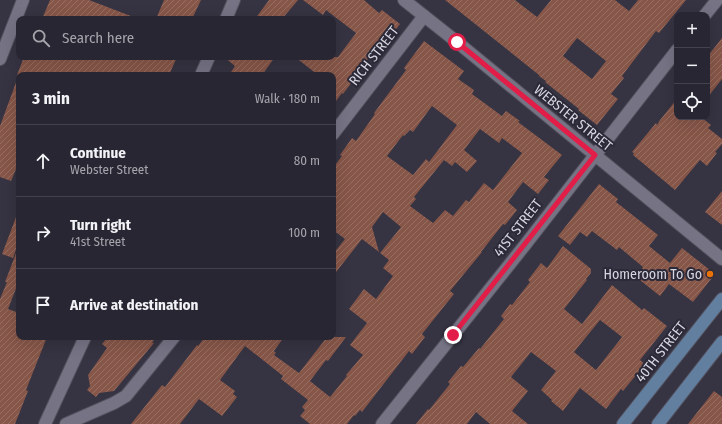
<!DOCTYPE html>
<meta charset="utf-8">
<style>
:root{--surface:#282632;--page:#34323e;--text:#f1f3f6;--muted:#a5a5ac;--line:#44434d}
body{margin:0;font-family:"Fira Sans Condensed",sans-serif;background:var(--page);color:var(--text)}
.controls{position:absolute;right:12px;top:12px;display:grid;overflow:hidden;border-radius:8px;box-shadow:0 4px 16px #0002}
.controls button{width:36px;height:36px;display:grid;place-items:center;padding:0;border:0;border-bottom:1px solid var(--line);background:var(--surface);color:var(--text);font:20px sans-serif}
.stop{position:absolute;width:12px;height:12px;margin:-9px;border:3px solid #e11d48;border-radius:50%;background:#fff}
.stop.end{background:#e11d48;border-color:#fff;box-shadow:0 1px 4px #0008}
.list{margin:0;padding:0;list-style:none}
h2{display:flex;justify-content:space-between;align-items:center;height:52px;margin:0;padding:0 16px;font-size:17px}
h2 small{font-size:13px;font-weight:400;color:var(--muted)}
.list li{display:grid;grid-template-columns:26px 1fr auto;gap:12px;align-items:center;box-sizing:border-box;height:72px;padding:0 16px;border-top:1px solid var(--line)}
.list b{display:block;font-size:15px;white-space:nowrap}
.list p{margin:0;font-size:13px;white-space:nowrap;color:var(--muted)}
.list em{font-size:13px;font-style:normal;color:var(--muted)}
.icon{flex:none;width:22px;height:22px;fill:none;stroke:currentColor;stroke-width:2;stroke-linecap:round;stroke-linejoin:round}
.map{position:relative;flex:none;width:722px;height:424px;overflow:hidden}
.search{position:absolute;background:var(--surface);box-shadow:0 4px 16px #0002;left:16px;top:16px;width:320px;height:44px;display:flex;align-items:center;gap:10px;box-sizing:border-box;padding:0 14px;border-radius:8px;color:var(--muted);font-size:15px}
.panel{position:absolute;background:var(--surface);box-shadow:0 4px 16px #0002;left:16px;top:72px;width:320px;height:268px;border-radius:8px}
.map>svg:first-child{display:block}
.building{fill:url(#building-hatch);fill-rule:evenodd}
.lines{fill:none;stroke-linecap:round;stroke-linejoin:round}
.street-casing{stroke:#514f5c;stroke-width:14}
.secondary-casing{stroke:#514f5c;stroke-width:14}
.street{stroke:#767385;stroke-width:12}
.secondary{stroke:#627fa0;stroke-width:12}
.route{stroke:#e11d48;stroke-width:5}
.food-dot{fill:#e8710a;stroke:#2c2938;stroke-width:1.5}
.labels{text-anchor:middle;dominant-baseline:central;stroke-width:4;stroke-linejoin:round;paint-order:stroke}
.street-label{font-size:14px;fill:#d7d6e0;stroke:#2c2938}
.poi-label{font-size:14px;fill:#d7d6e0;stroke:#2c2938;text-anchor:end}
</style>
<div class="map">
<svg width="722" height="424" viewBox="0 0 722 424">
<defs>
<pattern id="building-hatch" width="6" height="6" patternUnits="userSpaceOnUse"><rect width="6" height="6" fill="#865648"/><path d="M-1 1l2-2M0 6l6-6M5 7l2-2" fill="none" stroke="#966e62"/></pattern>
</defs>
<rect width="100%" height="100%" fill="#363342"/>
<!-- building -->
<g class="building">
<polygon points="50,0 89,0 136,18 136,19 42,19"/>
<polygon points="164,0 201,0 192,19 156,19"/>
<polygon points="269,0 298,0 282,19 255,19"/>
<polygon points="303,0 364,0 379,13 382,10 400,24 383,46 380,43 354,77 355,78 343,94 342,93 333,105 333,75 318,75 295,57 338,57 356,33 326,10 323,15"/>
<path d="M445,0H515L537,17L551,0H615L629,11L638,0H686L659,33L656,31L622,76L624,78L611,94L618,99L597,125L578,110L579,109L545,82L546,81L539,76V75ZM577,38L606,61L592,79L563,56Z"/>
<polygon points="722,38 722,79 707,98 707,57"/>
<path d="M424,41L464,71L458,79L474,90L472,94L502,116L506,111L520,121L518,122L562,155L544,177L549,180L538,194L523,182L508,202L517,210L505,225L503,224L481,252H482L450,291L454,294L422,334L425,337L412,354L409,351L362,412L360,410L355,416L354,415L347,424H310L300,416L305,410L302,407L308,400L281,379L283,376L245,346L220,380L235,391L233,394L237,397L222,416L199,399L180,424H131L162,385L165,387L197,345L198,346L205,337H284L274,351L276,353L274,355L299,373L327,337H346L328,361L326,360L310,381L330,397L347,376L346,375L363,355L350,345L367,323L349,309L364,289L376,299L393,276L383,268L389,260L380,253L401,227L383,212L372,227L379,252L362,239L333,276V254L345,239L333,230V168L342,156L340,155L352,138L356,141L375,114L374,113L406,70L404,68ZM432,106L457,125L429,162L426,159L413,175L387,156L403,135L404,136L410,130L413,132ZM480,129L499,143L502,138L522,153L493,190L484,183L469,202L466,200L453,216L445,210L433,223L410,206L416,199L414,197L444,160L452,166L455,162L467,172L477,161L464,150Z"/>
<polygon points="24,57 177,57 169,75 17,75"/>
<polygon points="224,57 275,57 262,75 229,75 235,66"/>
<polygon points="18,77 19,77 19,162 11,181 0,177 0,126"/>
<polygon points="677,99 677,117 701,117 711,125 708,128 722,139 722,144 715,152 717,153 707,166 700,160 675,190 633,155 634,153 632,152 656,123 657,125 660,120"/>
<polygon points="599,184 618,199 616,202 658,235 649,246 670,263 682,248 715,274 693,302 669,284 660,296 636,277 643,267 619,247 617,250 592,231 587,237 580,232 570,245 558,236"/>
<polygon points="722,191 722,225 705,212"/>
<polygon points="18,212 19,212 19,241 13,258 2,254"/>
<path d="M563,246L591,269V273L586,279L587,280L564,309L582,324L612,285L642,310L644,308L667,326L640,360L645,364L623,391L621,389L606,409L580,388L563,411L551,401L552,400L541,390L556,371L531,352L511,377L528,391L512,411L528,424H490L476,412L467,424H416L428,409L429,410L450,384L448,382L461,366L463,367L479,348L480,349L504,319L501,316L510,304L512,305L530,282L528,280L541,263L547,268ZM600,320L622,337L596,370L574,352Z"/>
<polygon points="18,248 19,248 19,286 17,286 8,309 19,313 19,337 47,337 26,390 28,391 15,424 0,424 0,299 7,282 5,282"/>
<polygon points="108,337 156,337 152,343 154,343 114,391 99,393 96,397 87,390 90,386 88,375 107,348 102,344"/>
<polygon points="714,391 722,397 722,424 688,424"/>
</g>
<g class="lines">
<defs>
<g id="street">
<polyline points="404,0 457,42 722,259"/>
<polyline points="705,15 717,0"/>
<polyline points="226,19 234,0"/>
<polyline points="0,59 23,0"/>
<polyline points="201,75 209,57"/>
<polyline points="333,134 424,16"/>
<polyline points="45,424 85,337"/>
<polyline points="66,424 114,403 126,396 174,337"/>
<polyline points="382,424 525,245 677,50"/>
</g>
<g id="secondary">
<polyline points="623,424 722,299"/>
<polyline points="658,424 722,342"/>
</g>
</defs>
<!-- street casing -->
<use href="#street" class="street-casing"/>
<!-- secondary casing -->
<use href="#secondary" class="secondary-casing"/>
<!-- street -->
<use href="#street" class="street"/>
<!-- secondary -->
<use href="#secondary" class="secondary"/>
</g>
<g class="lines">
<!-- route -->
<polyline class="route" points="453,335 595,155 457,42"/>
</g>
<!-- markers -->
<circle class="food-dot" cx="710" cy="274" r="4"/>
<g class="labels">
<!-- street labels -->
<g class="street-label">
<text transform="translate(374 56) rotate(-52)">RICH STREET</text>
<text transform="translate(573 118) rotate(39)">WEBSTER STREET</text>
<text transform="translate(518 228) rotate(-52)">41ST STREET</text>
<text transform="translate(661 352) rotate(-52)">40TH STREET</text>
</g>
<!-- poi labels -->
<g class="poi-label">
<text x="702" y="274">Homeroom To Go</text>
</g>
</g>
</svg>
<div class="controls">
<button>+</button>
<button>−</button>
<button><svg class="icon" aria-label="locate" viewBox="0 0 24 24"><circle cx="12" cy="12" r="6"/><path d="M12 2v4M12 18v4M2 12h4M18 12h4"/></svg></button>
</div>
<div class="stop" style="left:457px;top:42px"></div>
<div class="stop end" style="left:453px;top:335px"></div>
<div class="search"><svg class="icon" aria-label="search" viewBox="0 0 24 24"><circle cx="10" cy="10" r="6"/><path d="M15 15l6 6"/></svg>Search here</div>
<section class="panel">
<h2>3 min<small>Walk · 180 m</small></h2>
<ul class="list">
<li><svg class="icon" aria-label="ahead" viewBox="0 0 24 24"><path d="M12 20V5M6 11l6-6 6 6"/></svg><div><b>Continue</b><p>Webster Street</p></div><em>80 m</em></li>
<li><svg class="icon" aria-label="right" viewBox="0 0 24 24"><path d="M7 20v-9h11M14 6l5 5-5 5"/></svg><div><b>Turn right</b><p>41st Street</p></div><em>100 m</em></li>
<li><svg class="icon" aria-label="arrive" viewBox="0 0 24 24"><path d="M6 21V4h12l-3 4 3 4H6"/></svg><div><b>Arrive at destination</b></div></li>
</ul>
</section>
</div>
